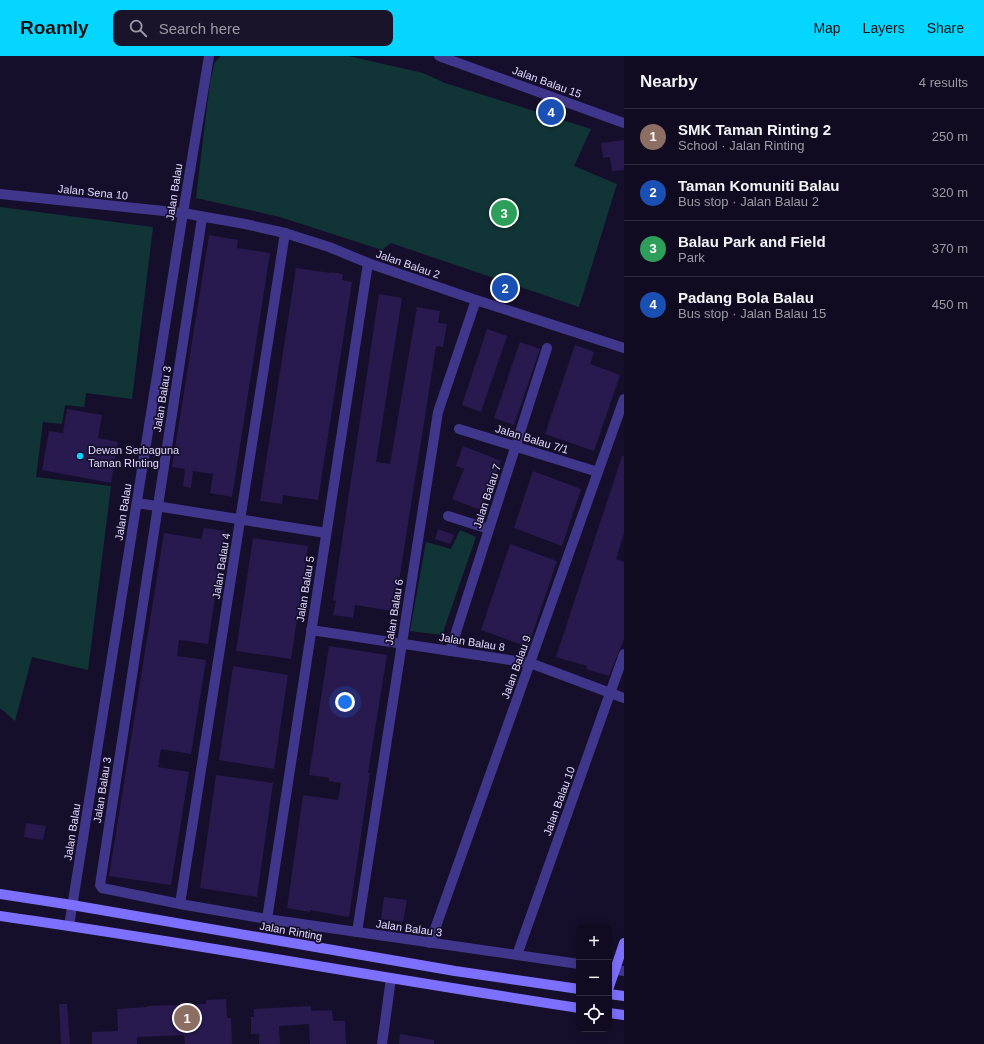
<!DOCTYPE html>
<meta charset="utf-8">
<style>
:root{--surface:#100b20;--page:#191429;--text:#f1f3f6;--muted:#9c9ba5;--line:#302b3e;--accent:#05d6ff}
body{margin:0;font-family:Arial,sans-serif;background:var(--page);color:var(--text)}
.controls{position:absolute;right:12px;bottom:12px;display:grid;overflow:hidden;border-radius:8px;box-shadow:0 2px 10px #0003}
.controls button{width:36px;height:36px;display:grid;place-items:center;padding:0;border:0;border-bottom:1px solid var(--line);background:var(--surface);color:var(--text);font:20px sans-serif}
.you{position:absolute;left:345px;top:646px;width:14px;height:14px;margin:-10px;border:3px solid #fff;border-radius:50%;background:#1a73e8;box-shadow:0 0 0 6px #1a73e833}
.badge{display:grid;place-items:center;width:26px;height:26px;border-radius:50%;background:var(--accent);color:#fff;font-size:13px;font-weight:700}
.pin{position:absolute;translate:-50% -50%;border:2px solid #fff;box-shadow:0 1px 4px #0006}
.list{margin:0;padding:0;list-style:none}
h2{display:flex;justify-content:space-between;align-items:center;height:52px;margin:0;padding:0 16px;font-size:17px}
h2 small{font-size:13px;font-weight:400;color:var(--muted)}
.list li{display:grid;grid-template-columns:26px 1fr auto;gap:12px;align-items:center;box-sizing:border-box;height:56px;padding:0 16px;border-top:1px solid var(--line)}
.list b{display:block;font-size:15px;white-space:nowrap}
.list p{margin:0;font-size:13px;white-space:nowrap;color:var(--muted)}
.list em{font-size:13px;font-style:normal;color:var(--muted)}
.icon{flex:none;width:22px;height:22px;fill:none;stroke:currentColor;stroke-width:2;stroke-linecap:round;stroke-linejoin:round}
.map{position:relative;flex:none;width:624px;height:988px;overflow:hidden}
header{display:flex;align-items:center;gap:24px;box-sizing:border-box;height:56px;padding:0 20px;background:var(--accent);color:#111}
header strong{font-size:19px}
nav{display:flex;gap:22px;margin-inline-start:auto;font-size:14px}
.search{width:280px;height:36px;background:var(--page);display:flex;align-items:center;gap:10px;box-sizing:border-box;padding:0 14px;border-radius:8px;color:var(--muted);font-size:15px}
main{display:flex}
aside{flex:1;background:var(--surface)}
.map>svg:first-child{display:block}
.green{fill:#113536}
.building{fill:#281a4e}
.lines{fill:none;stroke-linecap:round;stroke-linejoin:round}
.street{stroke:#40378d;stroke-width:10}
.secondary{stroke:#7d70ff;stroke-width:10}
.poi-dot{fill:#05d6ff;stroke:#160f2b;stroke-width:1.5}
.labels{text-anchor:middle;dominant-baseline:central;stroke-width:3.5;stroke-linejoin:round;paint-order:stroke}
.street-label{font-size:11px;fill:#e0d9ff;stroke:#160f2b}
.poi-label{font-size:11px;fill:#e0d9ff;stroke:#160f2b;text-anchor:start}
</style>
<header>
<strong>Roamly</strong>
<div class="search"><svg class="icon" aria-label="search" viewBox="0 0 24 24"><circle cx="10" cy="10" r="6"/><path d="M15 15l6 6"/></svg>Search here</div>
<nav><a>Map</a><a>Layers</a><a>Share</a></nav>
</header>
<main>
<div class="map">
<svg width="624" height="988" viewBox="0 0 624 988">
<rect width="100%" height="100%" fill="#160f2b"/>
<!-- green -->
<g class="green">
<polygon points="221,0 348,0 423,17 445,27 591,73 574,110 617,128 579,251 391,187 382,194 280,161 196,142 210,26 215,6"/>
<polygon points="0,151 153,171 132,343 86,337 84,351 65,349 62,368 43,366 36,421 111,430 88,614 32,601 15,665 0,652"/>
<polygon points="460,474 476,481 442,579 410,575 426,486 451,493"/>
</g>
<!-- building -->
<g class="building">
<polygon points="624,84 624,114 612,115 610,101 603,102 601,87"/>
<polygon points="209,179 238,184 237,192 270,197 232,441 210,437 213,418 193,415 191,432 183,430 185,413 172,411"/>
<polygon points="296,212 331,217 331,216 343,218 342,224 352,226 318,444 283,439 282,448 260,445"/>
<polygon points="379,238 402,242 376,406 390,408 417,251 440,255 438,267 447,268 443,291 436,290 399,525 398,525 393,555 355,549 353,562 333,559 336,545 333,544"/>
<polygon points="487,273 507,280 481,356 462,349"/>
<polygon points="520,286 540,293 514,369 494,362"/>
<polygon points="575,289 594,296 590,308 620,319 594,395 545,378"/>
<polygon points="67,353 102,359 98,382 118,386 111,427 42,414 49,375 63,377"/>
<polygon points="463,390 501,405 480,454 452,443 464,413 456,410"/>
<polygon points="622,400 624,400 624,477 616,503 624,506 624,583 609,620 586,613 587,610 556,601"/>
<polygon points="533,415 581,433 562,490 514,472"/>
<polygon points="204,472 225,475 208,588 179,584 177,600 206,604 191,698 161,693 158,711 189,716 171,829 109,820 164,477 201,483"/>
<polygon points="438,473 454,479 450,488 435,483"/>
<polygon points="253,482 308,490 291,603 236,595"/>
<polygon points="510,488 557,505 528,591 481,574"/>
<polygon points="329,590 387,599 368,717 370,717 349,861 310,854 310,856 287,852 303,739 338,744 341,727 329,725 329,722 309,719"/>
<polygon points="233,610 288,619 274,713 219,704"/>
<polygon points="216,719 273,727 257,841 200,832"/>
<polygon points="26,767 46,770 43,784 24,781"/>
<polygon points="384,841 407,844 403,866 381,863"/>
<polygon points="226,943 227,962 231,962 232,988 185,988 184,979 137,981 137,988 92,988 92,976 118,975 117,953 147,951 147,950 206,948 206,944"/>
<polygon points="59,948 67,948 70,988 61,988"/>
<polygon points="311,950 311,955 332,954 333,965 345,965 346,988 310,988 309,968 279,970 280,988 259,988 259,978 251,978 251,961 254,961 254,953"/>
<polygon points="400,978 434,984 434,988 399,988"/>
</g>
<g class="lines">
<!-- street -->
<g class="street">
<polyline points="439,0 624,67"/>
<polyline points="0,138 183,157 245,168 285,177 329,191 368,207 476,244 624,292"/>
<polyline points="202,162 100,829 102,832 180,848 267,863 579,908"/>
<polyline points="459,373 598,416"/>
<polyline points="137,447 326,477"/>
<polyline points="448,460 489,473"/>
<polyline points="311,574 530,607 624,642"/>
<polyline points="450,595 547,292"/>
<polyline points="180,848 285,177"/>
<polyline points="267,863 368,207"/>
<polyline points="69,870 183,157 209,0"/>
<polyline points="357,876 438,356 476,244"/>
<polyline points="430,887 624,343"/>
<polyline points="517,899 624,598"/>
<polyline points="609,913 624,915"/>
<polyline points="382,988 391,922"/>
</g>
<!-- secondary -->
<g class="secondary">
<polyline points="0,838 72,849 455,915 579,933"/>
<path d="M0,860C193,887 386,923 579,952"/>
<polyline points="609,931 624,887"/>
<polyline points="609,938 624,940"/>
<polyline points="609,957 624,959"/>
</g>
</g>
<!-- markers -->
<circle class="poi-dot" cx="80" cy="400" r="4"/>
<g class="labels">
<!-- street labels -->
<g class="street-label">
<text transform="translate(547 26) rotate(20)">Jalan Balau 15</text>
<text transform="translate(93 136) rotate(6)">Jalan Sena 10</text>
<text transform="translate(174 136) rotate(-81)">Jalan Balau</text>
<text transform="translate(408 208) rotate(19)">Jalan Balau 2</text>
<text transform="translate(162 343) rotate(-81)">Jalan Balau 3</text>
<text transform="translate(532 383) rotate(17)">Jalan Balau 7/1</text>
<text transform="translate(487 440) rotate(-72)">Jalan Balau 7</text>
<text transform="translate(123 456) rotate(-81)">Jalan Balau</text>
<text transform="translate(221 510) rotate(-81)">Jalan Balau 4</text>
<text transform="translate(305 533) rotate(-81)">Jalan Balau 5</text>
<text transform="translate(394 556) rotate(-81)">Jalan Balau 6</text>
<text transform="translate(472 586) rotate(9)">Jalan Balau 8</text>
<text transform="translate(516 611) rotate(-70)">Jalan Balau 9</text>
<text transform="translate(102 734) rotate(-81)">Jalan Balau 3</text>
<text transform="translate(559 745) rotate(-70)">Jalan Balau 10</text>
<text transform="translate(72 776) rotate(-81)">Jalan Balau</text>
<text transform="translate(409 872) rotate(8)">Jalan Balau 3</text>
<text transform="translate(291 875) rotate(10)">Jalan Rinting</text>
</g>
<!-- poi labels -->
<g class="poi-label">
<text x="88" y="394">Dewan Serbaguna<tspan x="88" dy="13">Taman RInting</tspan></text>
</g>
</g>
</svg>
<div class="controls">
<button>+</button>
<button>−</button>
<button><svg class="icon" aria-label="locate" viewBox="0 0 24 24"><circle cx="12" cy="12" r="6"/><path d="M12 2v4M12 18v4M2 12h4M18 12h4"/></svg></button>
</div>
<div class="you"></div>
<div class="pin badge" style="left:187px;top:962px;background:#8d6e63">1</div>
<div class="pin badge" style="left:505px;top:232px;background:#1a4fb4">2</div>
<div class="pin badge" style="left:504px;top:157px;background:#2e9e5b">3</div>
<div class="pin badge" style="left:551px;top:56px;background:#1a4fb4">4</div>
</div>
<aside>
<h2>Nearby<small>4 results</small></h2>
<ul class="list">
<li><span class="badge" style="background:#8d6e63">1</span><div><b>SMK Taman Rinting 2</b><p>School · Jalan Rinting</p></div><em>250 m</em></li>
<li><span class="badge" style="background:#1a4fb4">2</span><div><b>Taman Komuniti Balau</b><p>Bus stop · Jalan Balau 2</p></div><em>320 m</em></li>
<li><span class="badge" style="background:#2e9e5b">3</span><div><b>Balau Park and Field</b><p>Park</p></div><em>370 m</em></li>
<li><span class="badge" style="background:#1a4fb4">4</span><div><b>Padang Bola Balau</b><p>Bus stop · Jalan Balau 15</p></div><em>450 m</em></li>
</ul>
</aside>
</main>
